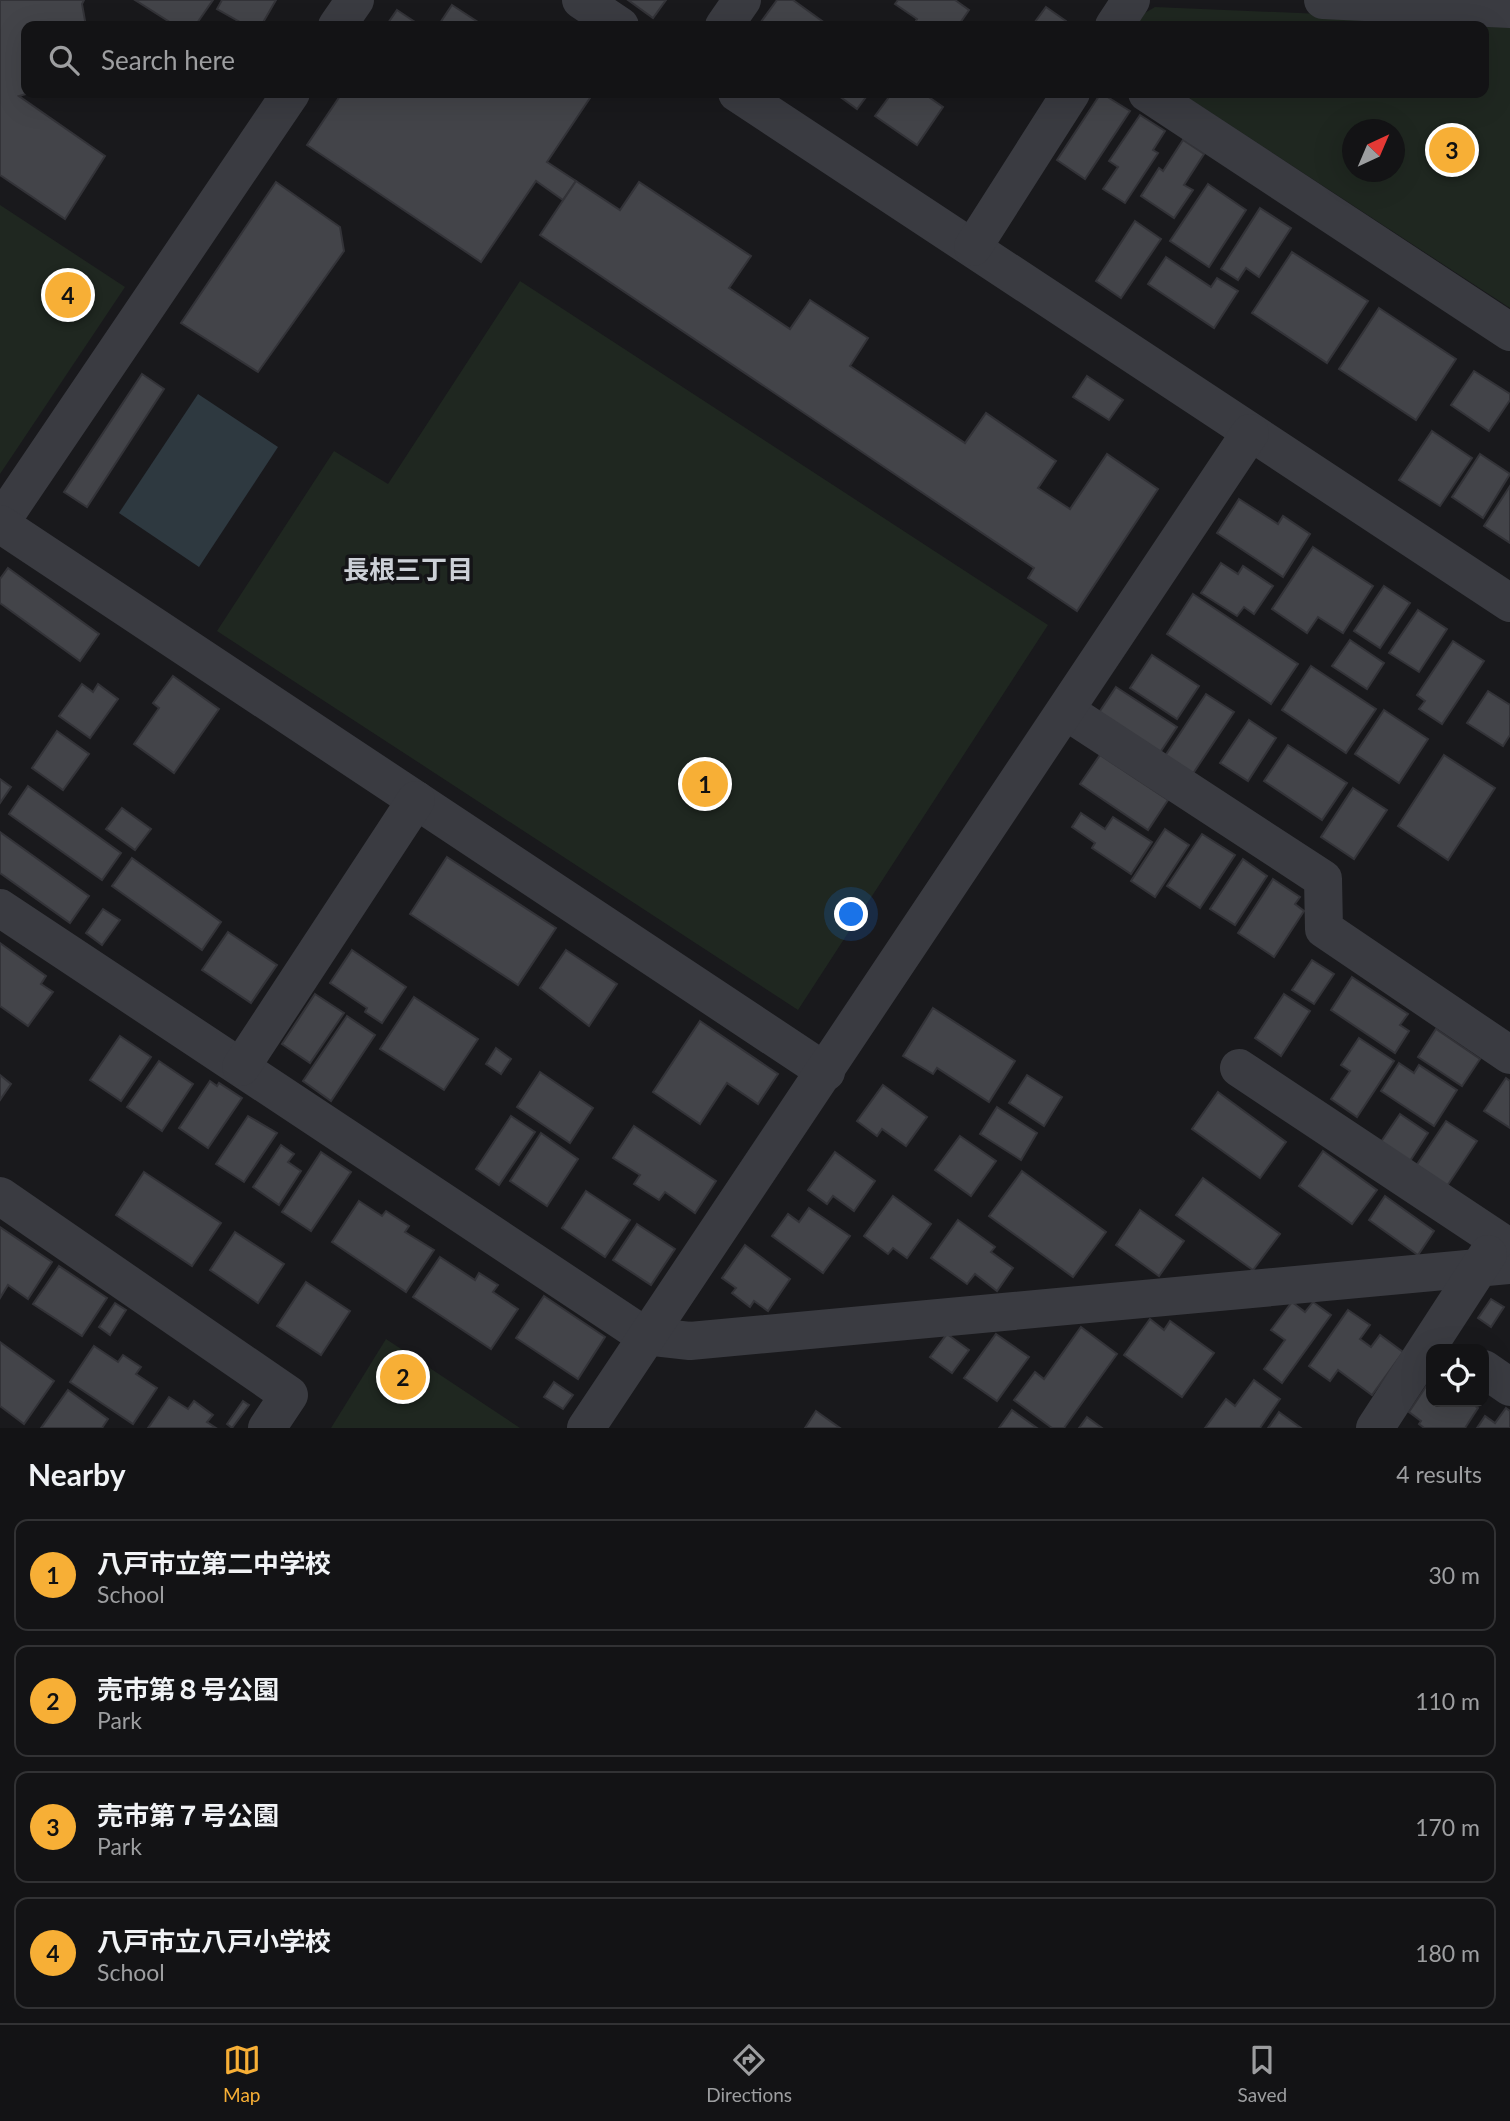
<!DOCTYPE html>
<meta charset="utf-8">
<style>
:root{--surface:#131315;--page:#202022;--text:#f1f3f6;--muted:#9d9ea0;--line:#323234;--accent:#f7af36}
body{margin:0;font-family:Lato,"Noto Sans JP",sans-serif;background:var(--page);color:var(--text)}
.controls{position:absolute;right:21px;bottom:21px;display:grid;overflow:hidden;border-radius:14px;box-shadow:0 7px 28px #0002}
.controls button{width:63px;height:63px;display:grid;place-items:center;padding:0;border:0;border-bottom:2px solid var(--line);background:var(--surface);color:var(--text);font:35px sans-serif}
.compass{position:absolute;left:1342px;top:119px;width:63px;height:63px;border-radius:50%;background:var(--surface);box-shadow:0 7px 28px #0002;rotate:44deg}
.you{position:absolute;left:852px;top:915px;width:24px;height:24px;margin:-18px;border:5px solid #fff;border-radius:50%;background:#1a73e8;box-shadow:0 0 0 10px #1a73e833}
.badge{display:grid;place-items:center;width:46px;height:46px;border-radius:50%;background:var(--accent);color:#111;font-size:23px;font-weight:700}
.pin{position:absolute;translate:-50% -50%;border:4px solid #fff;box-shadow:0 2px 7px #0006}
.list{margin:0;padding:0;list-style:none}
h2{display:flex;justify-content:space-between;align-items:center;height:91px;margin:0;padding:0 28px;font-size:30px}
h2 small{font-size:23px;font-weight:400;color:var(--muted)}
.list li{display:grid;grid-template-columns:46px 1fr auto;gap:21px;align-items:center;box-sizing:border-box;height:112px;margin:0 14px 14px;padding:0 14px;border:2px solid var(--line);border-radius:14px}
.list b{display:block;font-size:26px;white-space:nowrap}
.list p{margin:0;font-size:23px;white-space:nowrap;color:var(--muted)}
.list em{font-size:23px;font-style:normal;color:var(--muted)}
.icon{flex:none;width:38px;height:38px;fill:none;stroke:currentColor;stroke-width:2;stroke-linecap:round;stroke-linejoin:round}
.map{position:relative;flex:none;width:1510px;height:1428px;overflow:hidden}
.search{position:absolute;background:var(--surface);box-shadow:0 7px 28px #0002;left:21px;right:21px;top:21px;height:77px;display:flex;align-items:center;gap:18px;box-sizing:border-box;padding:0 24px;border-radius:14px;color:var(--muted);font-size:26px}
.sheet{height:595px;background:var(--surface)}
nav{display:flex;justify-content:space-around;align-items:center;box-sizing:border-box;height:98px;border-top:2px solid var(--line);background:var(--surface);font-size:19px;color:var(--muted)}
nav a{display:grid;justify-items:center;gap:4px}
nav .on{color:var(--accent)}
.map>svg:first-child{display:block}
.green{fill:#1f2720;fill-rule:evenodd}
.water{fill:#2e3940}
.building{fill:#434449;stroke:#333338;stroke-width:2}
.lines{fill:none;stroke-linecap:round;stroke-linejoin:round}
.minor{stroke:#3a3b41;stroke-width:38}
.labels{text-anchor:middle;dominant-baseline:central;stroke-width:7;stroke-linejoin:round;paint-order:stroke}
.neighbourhood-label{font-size:26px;font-weight:bold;fill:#ccd0d7;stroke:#141417}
</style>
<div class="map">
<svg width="1510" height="1428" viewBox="0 0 1510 1428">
<rect width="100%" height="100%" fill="#19191c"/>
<!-- green -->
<g class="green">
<path d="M1155,7L1510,22V308L1181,93H1484V26H1131L1138,17ZM1352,130H1394V172H1352Z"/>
<polygon points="0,205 125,287 0,474"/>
<polygon points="520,281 1048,625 798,1010 217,631 334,451 388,484"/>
<polygon points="386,1339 520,1428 331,1428"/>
</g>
<!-- water -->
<polygon class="water" points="198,394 278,447 199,567 119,513"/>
<!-- building -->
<g class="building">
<polygon points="0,0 84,0 82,4 86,26 26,26 29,93 19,96 105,156 65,219 0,175"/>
<polygon points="135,0 213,0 195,26 176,26"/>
<polygon points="222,0 276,0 261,26 247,26 217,9"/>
<polygon points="628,0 666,0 653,18"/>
<polygon points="777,0 793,0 829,26 758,26"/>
<polygon points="898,0 955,0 969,10 958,26 913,26 917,19 895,4"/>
<polygon points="452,5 484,26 438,26"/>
<polygon points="1046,7 1066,21 1063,26 1032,26"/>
<polygon points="397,10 421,26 386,26"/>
<polygon points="342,93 583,93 590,98 547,162 576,181 563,200 536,181 481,262 307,145"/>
<polygon points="835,93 869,93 857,109"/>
<polygon points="892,93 923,93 943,107 917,145 875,116"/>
<polygon points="1101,93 1130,111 1085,179 1057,160"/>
<polygon points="1140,115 1165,131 1153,150 1158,153 1125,203 1103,189 1118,167 1109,161"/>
<polygon points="1183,140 1204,154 1184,185 1193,190 1174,218 1141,196 1159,168 1163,171"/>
<polygon points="576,181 620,210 639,182 751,256 729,288 790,329 810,300 868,338 850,366 965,443 986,413 1056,461 1038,488 1070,509 1107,454 1158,489 1077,611 1028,578 1034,568 540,235"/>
<polygon points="276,182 340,227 344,251 258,372 181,323"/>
<polygon points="1208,184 1246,210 1209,267 1170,241"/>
<polygon points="1260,208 1291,228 1259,277 1246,268 1238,280 1221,269"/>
<polygon points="1135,221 1161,239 1121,298 1096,281"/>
<polygon points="1292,252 1368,301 1327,363 1252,313"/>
<polygon points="1166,257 1211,287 1217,278 1238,291 1214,328 1148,284"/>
<polygon points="1379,308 1456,359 1416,420 1339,369"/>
<polygon points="1474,371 1510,394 1510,400 1489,431 1451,405"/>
<polygon points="142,374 164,389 87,507 64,492"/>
<polygon points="1087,376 1123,400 1109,420 1073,397"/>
<polygon points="1432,431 1472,458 1440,506 1399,480"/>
<polygon points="1480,454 1510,474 1483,518 1452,497"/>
<polygon points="1510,486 1510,543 1484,526"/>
<polygon points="1239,499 1278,524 1283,516 1310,534 1283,577 1217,533"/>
<polygon points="1313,547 1373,586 1343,633 1318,617 1307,633 1272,609"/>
<polygon points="1221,563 1238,574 1243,566 1273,586 1254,614 1244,607 1237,616 1201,593"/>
<polygon points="8,568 99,634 80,661 0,603 0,579"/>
<polygon points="1384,586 1410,603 1380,648 1354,631"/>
<polygon points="1193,594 1298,664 1271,704 1167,634"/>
<polygon points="1418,610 1447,629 1419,672 1389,653"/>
<polygon points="1350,640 1384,663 1367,689 1332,666"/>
<polygon points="1453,641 1484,661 1442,724 1419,709 1425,701 1417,695"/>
<polygon points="1152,655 1199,686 1177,719 1130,688"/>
<polygon points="1311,666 1376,709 1346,753 1282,710"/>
<polygon points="173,676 219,709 174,773 134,744 159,708 153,703"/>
<polygon points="82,684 93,692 98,684 118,699 90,738 59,716"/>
<polygon points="1116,687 1177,727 1159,754 1098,714"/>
<polygon points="1488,691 1510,705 1510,735 1503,746 1467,723"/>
<polygon points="1206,694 1234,712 1190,778 1163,759"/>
<polygon points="1384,710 1428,739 1399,783 1355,754"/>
<polygon points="1249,720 1276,738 1248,781 1220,763"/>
<polygon points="57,731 89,754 63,790 32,768"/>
<polygon points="1288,745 1347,783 1322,820 1264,781"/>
<polygon points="1100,755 1168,800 1148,830 1080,784"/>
<polygon points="1444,755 1495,788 1448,860 1398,826"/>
<polygon points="0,779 11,787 0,803"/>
<polygon points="28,786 121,853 102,880 9,814"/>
<polygon points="1353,788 1387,810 1354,859 1321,837"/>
<polygon points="122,808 151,829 135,850 106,829"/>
<polygon points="1081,813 1105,829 1113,817 1152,842 1131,874 1092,848 1095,843 1072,827"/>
<polygon points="1165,829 1189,845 1155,897 1131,881"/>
<polygon points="0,832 89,896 70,923 0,873"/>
<polygon points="1202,834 1235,855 1200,908 1167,886"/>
<polygon points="447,857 556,928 518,985 410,914"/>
<polygon points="132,858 221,922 202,950 112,886"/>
<polygon points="1243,859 1267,876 1235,925 1210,909"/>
<polygon points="1273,879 1300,897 1295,904 1304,911 1274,957 1238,933"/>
<polygon points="103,909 120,920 102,945 86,933"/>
<polygon points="228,932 277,965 251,1003 202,970"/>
<polygon points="0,943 46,976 41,984 53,992 28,1026 0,1006"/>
<polygon points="352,950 406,987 382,1023 365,1012 367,1008 330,983"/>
<polygon points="566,950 617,984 589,1026 540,988"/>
<polygon points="1312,960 1334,974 1314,1004 1292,990"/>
<polygon points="1352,977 1408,1014 1400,1025 1409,1031 1395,1053 1331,1010"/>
<polygon points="315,994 344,1013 310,1063 282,1044"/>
<polygon points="1284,994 1310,1011 1281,1056 1255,1038"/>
<polygon points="414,997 478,1039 444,1090 380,1049"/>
<polygon points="933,1008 1015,1061 989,1102 937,1068 933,1074 903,1056"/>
<polygon points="347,1016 375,1035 331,1101 303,1081"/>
<polygon points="700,1021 778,1074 758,1104 727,1083 700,1124 653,1092"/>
<polygon points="1436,1029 1480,1059 1462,1086 1418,1057"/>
<polygon points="120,1036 151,1057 121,1101 90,1080"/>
<polygon points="1359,1038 1394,1061 1357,1117 1331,1099 1350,1071 1341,1065"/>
<polygon points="496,1048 511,1059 501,1074 486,1064"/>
<polygon points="159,1061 193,1084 162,1131 127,1107"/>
<polygon points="1399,1063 1414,1073 1419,1065 1457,1090 1434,1126 1381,1091"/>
<polygon points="540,1072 593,1108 570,1143 517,1107"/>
<polygon points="0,1075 11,1084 0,1100"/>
<polygon points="1027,1075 1062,1097 1044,1126 1009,1103"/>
<polygon points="1506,1078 1510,1081 1510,1128 1484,1111"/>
<polygon points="210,1081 217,1086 219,1083 242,1098 208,1148 179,1128"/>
<polygon points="883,1085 927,1117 906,1146 882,1129 877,1136 857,1121"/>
<polygon points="1218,1092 1286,1142 1260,1178 1192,1129"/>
<polygon points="997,1107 1037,1133 1021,1160 980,1134"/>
<polygon points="1400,1114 1428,1133 1410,1161 1381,1142"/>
<polygon points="248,1116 277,1133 244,1182 216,1164"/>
<polygon points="511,1116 535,1132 499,1185 476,1169"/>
<polygon points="1446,1121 1477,1141 1447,1186 1416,1166"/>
<polygon points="634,1126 716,1181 695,1213 665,1192 659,1200 634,1184 640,1175 613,1158"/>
<polygon points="541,1133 578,1159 547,1206 510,1181"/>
<polygon points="960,1136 996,1161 971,1196 935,1170"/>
<polygon points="281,1145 294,1154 288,1162 301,1171 279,1205 253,1187"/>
<polygon points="1323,1151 1377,1190 1352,1224 1299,1186"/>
<polygon points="321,1152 351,1172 311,1231 282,1212"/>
<polygon points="835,1152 875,1181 854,1211 833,1196 827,1204 808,1190"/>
<polygon points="1022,1171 1106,1232 1073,1277 989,1216"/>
<polygon points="144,1172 221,1223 192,1266 116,1215"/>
<polygon points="1203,1178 1280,1234 1253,1270 1176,1215"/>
<polygon points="586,1191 630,1220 605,1257 562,1228"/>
<polygon points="893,1196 931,1224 907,1258 893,1248 888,1254 864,1236"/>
<polygon points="1385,1196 1434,1231 1418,1255 1369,1220"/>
<polygon points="359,1201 382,1216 386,1211 409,1226 405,1232 434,1250 406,1292 332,1242"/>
<polygon points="809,1208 850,1236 823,1273 772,1236 788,1214 799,1222"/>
<polygon points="1140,1210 1184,1241 1159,1276 1116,1245"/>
<polygon points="958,1220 995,1247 991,1252 1013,1268 997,1291 975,1274 967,1284 931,1258"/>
<polygon points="637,1224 675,1249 651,1285 613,1260"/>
<polygon points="0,1227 52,1262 28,1299 8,1285 0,1298"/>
<polygon points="235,1232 284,1264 258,1303 210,1270"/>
<polygon points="745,1245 790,1279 768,1311 754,1301 750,1307 732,1293 736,1288 722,1278"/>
<polygon points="440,1257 475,1280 479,1273 498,1285 493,1292 518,1309 491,1349 413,1297"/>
<polygon points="59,1266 107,1298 82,1336 33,1304"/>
<polygon points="306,1282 350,1311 321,1355 277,1326"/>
<polygon points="544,1296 605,1337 578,1379 516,1338"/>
<polygon points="1491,1299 1504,1307 1491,1327 1478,1318"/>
<polygon points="1292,1302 1305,1312 1313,1302 1331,1315 1282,1383 1264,1369 1285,1340 1271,1330"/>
<polygon points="115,1303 126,1310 110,1335 99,1327"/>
<polygon points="1348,1310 1370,1325 1360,1339 1371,1347 1380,1335 1403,1352 1372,1395 1338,1370 1330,1381 1309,1366"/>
<polygon points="1150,1319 1164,1330 1170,1321 1214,1353 1182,1397 1124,1355"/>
<polygon points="1081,1327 1117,1354 1064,1428 1052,1428 1014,1400 1035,1372 1044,1379"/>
<polygon points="947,1334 969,1350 952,1373 930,1357"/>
<polygon points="996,1334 1029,1357 997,1401 964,1378"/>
<polygon points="0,1342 54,1381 24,1424 0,1406"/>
<polygon points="94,1346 118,1362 123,1355 141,1367 136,1374 157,1388 133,1424 70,1382"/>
<polygon points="1431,1379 1431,1402 1469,1402 1478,1408 1465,1428 1424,1428 1419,1424 1421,1421 1409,1412"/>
<polygon points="1254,1380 1280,1399 1260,1428 1205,1428 1226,1399 1235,1406"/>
<polygon points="554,1382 573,1395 563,1409 544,1397"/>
<polygon points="68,1390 108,1419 102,1428 41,1428"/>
<polygon points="169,1397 188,1409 194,1401 213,1415 207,1422 216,1428 148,1428"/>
<polygon points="243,1401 249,1405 232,1428 227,1424"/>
<polygon points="1506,1408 1510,1411 1510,1428 1477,1428 1485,1416 1495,1423"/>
<polygon points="1012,1410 1037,1428 999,1428"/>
<polygon points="816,1411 840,1428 805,1428"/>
<polygon points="1279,1412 1301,1428 1268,1428"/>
<polygon points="1087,1417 1102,1428 1079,1428"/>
</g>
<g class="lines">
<!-- minor -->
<g class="minor">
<polyline points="581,0 620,26"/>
<polyline points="1323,0 1510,9"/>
<polyline points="337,26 355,0"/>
<polyline points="724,26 742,0"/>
<polyline points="1114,26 1131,0"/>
<polyline points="737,93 1510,603"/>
<polyline points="1147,93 1510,332"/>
<polyline points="973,247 1071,93"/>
<polyline points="0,523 291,93"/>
<polyline points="0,524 826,1072"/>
<polyline points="1066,711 1323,879 1324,929 1510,1055"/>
<polyline points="0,908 645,1336 690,1341 1510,1265"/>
<polyline points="241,1067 416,800"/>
<polyline points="1239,1068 1498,1240"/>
<polyline points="0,1196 289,1395 267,1428"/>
<polyline points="1484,1369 1510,1387"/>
<polyline points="586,1428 1250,433"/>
<polyline points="1375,1428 1488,1254"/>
</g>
</g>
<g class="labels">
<!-- neighbourhood labels -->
<g class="neighbourhood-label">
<text x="408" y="569">長根三丁目</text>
</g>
</g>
</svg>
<div class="controls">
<button><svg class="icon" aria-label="locate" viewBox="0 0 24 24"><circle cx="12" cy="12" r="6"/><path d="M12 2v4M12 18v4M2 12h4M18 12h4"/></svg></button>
</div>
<svg class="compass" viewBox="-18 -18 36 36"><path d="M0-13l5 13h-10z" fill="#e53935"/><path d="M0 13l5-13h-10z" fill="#9d9ea0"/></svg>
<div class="you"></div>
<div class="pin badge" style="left:705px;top:784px">1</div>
<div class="pin badge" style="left:403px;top:1377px">2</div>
<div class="pin badge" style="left:1452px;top:150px">3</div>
<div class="pin badge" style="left:68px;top:295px">4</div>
<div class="search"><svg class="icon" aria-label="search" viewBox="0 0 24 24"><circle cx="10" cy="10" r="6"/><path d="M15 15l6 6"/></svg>Search here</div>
</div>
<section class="sheet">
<h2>Nearby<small>4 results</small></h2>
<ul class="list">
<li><span class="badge">1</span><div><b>八戸市立第二中学校</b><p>School</p></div><em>30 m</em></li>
<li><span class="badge">2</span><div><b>売市第８号公園</b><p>Park</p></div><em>110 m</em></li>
<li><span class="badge">3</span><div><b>売市第７号公園</b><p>Park</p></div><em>170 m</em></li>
<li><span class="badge">4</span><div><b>八戸市立八戸小学校</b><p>School</p></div><em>180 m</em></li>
</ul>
</section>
<nav>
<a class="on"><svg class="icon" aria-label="map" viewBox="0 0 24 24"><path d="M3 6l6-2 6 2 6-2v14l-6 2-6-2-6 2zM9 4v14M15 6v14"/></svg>Map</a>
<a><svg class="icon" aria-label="directions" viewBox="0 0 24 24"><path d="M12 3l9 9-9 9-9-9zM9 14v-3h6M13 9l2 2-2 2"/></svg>Directions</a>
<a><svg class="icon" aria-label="saved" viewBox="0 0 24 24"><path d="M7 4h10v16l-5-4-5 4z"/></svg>Saved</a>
</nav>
